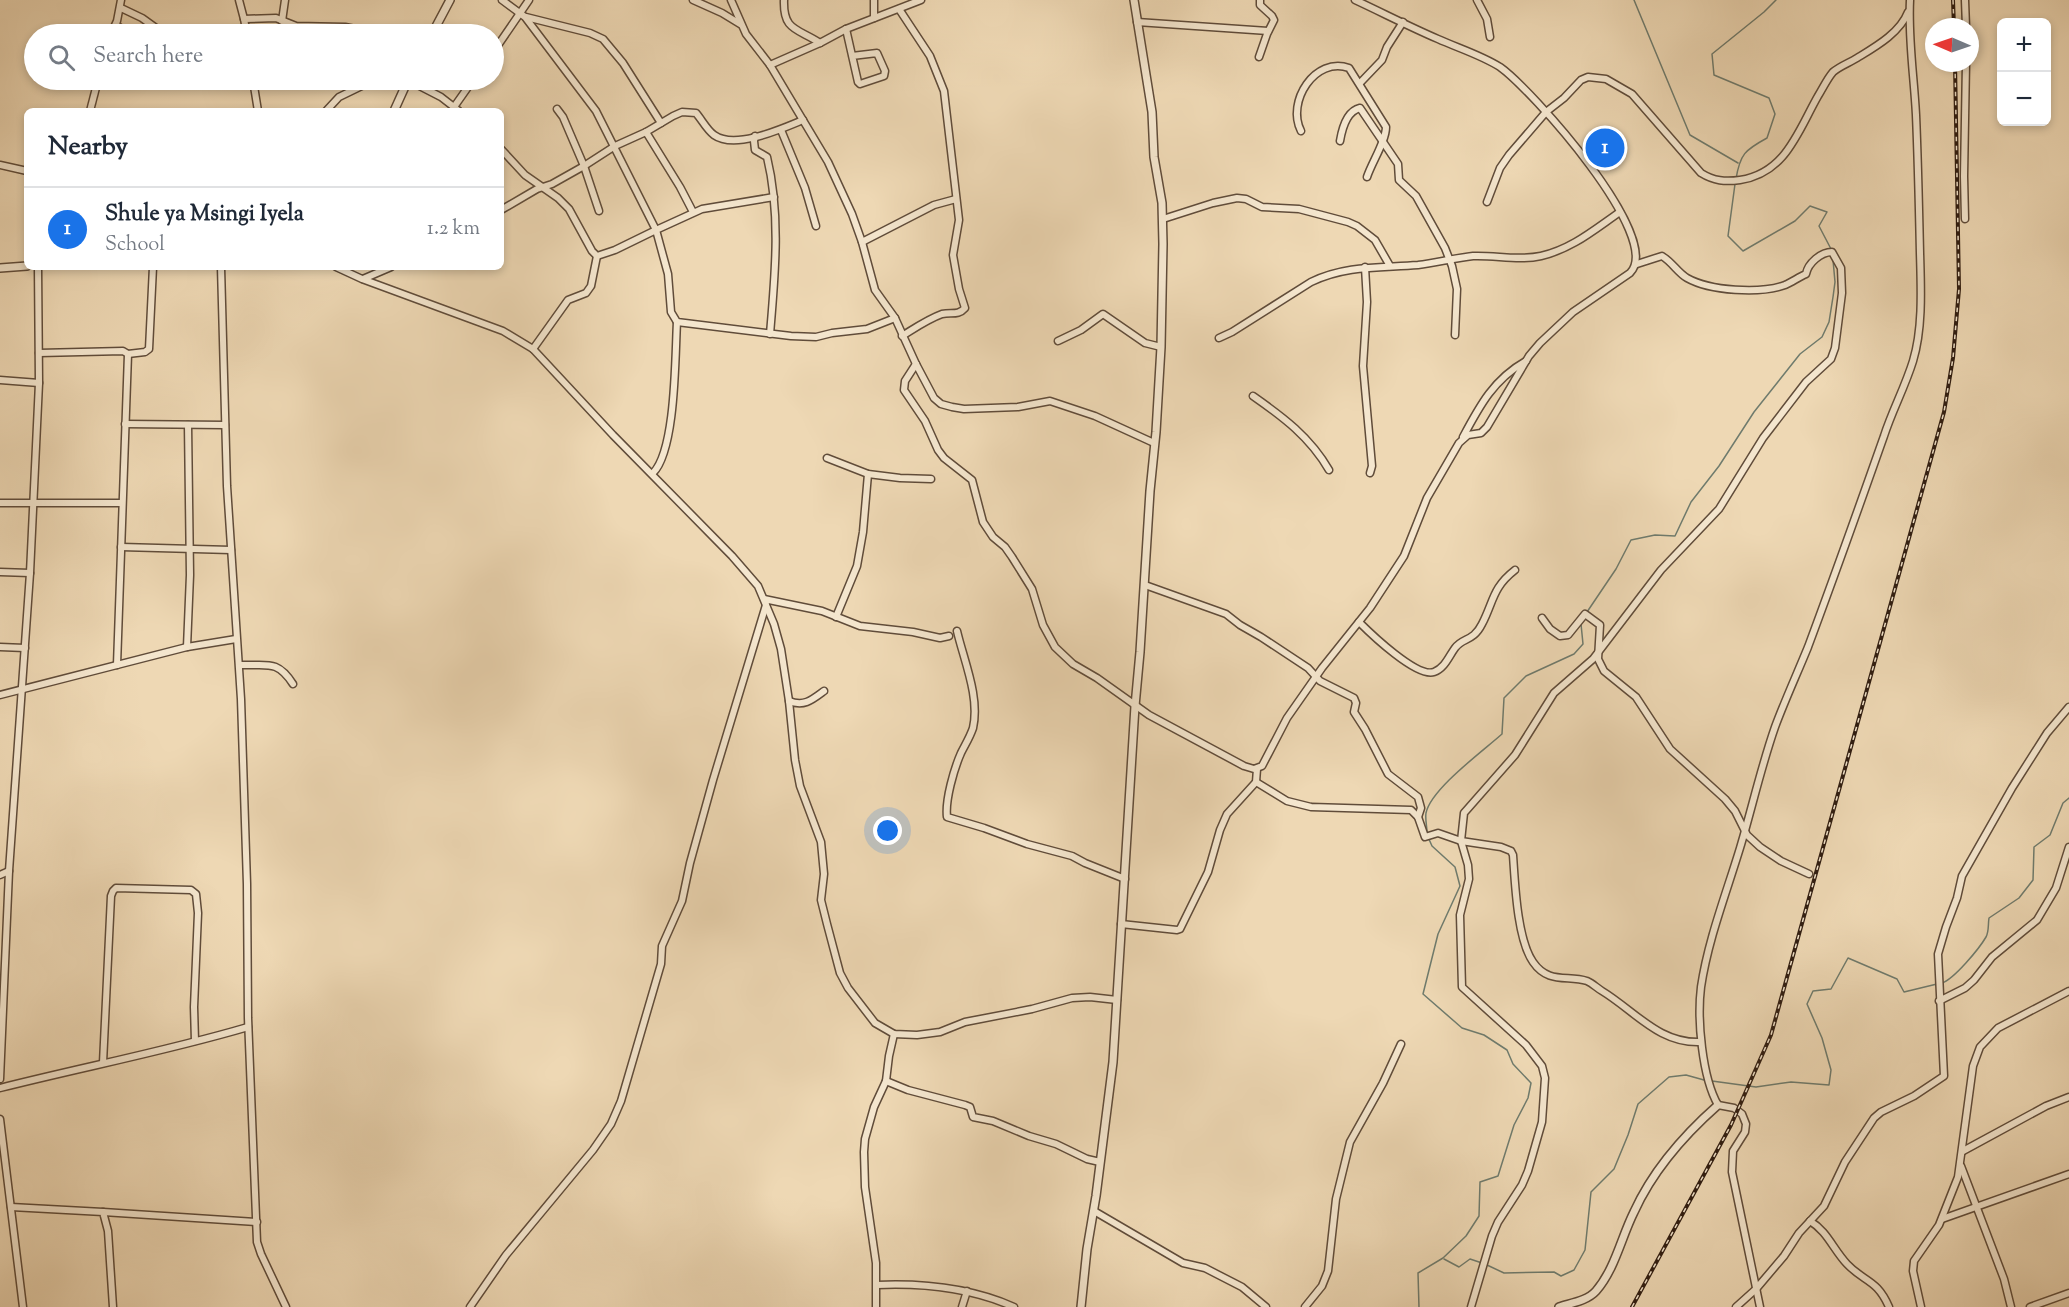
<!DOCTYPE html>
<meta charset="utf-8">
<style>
:root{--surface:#fff;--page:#f6f6f7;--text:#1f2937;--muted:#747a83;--line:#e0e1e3;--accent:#1a73e8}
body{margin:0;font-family:"Sorts Mill Goudy",serif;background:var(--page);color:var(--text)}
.controls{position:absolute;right:18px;top:18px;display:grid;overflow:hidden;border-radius:9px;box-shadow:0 3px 9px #0003}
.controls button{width:54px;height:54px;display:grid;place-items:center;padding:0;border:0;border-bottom:2px solid var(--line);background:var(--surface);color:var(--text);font:30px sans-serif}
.compass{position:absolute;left:1925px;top:18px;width:54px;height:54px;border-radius:50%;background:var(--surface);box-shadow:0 3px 9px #0003;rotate:272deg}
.you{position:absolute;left:888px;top:831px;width:21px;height:21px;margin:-15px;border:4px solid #fff;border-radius:50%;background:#1a73e8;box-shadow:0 0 0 9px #1a73e833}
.badge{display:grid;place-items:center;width:39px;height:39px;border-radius:50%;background:var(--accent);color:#fff;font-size:20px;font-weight:700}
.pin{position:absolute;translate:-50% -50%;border:3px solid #fff;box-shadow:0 2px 6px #0006}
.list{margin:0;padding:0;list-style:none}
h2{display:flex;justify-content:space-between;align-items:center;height:78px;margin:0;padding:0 24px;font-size:26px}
h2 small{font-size:20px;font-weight:400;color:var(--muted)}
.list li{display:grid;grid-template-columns:39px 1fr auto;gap:18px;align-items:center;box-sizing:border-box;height:84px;padding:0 24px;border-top:2px solid var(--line)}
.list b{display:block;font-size:22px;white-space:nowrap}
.list p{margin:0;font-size:20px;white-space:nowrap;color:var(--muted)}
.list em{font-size:20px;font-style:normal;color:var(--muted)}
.icon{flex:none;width:33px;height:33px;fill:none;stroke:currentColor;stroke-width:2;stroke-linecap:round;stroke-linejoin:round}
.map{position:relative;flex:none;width:2069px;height:1307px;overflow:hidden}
.search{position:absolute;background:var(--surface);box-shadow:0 3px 9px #0003;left:24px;top:24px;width:480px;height:66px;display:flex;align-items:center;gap:15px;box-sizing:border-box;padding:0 21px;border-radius:33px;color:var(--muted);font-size:22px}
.panel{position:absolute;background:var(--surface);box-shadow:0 3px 9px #0003;left:24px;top:108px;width:480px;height:162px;border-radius:9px}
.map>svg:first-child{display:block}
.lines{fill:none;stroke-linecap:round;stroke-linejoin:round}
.stream{stroke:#6f7b6d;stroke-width:1.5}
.minor-casing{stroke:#604c3a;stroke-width:9}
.tertiary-casing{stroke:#604c3a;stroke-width:10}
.minor{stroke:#f4e6ce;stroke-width:6}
.tertiary{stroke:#f4e6ce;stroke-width:7}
.rail-casing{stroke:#301d11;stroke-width:4}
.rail{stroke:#f4e6ce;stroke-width:1.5;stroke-dasharray:4.5;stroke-linecap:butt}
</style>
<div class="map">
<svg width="2069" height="1307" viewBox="0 0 2069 1307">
<rect width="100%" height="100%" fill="#eed8b4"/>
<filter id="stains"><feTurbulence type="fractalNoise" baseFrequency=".00333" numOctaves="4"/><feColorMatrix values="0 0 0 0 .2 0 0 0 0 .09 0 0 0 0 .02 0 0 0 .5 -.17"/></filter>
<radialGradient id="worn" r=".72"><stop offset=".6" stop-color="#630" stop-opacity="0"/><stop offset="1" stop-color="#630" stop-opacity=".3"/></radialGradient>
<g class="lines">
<!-- stream -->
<g class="stream">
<polyline points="1634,0 1690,135 1738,163"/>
<path d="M1736,179C1740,154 1745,150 1767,138L1775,114L1769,98L1714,75L1712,54L1764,12L1776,0"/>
<polyline points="1735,184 1728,236 1743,251 1795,221 1810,206 1827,212 1819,226 1831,249"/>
<polyline points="1587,612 1616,569 1631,540 1655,535 1675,536 1691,502 1719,466 1754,412 1800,354 1822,337 1829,322 1833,297 1835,282 1833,260"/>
<path d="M1427,832C1427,827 1425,819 1426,813C1431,789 1483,751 1502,734L1504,698L1526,676L1574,654L1583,644L1581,624"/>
<path d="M1942,983C1954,979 1979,949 1986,937C1989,932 1988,924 1989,918L2019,898L2033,880L2034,847L2050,835L2063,803L2069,798"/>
<polyline points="1712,1081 1756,1087 1791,1082 1829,1085 1831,1070 1822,1038 1807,1004 1813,991 1831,989 1848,958 1897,979 1904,992 1937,984"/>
<polyline points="1444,1259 1459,1267 1470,1259 1482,1263"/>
<polyline points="1487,1265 1504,1273 1554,1272 1561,1276 1574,1270 1585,1250 1591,1192 1614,1169 1628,1135 1638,1104 1669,1077 1686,1075 1704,1080"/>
<polyline points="1419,1307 1418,1273 1443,1258 1466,1236 1479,1216 1480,1182 1498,1176 1514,1125 1528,1098 1531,1083 1513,1064 1507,1050 1484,1035 1462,1028 1423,994 1438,934 1460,886 1455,867 1432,846 1428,837"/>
</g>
<defs>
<g id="minor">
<polyline points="239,0 244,19 276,18 296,26 345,27 380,34"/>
<polyline points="693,0 722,13 740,24"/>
<polyline points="731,0 746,34 770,65 828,162 852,214 862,242 875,290 895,318 916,364 934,398 941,404 952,407 964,409 1018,407 1050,401 1095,416 1154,443"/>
<path d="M784,0C783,31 797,28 820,43"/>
<polyline points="874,0 874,18"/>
<polyline points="1477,0 1487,19 1490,37"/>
<polyline points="1965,0 1966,27"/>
<polyline points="121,8 142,18 160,31 156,34"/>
<path d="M899,9L930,56L944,91L959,220L953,255L959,289L965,308C958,316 952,312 942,314C928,319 915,328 902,336"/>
<polyline points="526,17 590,33 603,39 623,63 661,123"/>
<polyline points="244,19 247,34"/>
<polyline points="282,21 285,0"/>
<polyline points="1137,22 1268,31"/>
<polyline points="116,25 129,34"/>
<polyline points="846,29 858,82 860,84 884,76 885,71 877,53 852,56"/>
<polyline points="111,34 117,21 121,0"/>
<polyline points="494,51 529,0"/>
<polyline points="1259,57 1267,34 1274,20 1272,16 1260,5 1260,0"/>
<polyline points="770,65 820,43 846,29 921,0"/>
<polyline points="253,80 258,111"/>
<polyline points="408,80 441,97 459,111"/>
<polyline points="1360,83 1382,60 1387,47 1403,22"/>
<polyline points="454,107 473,80"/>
<polyline points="557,109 563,117 584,166 599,211"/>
<polyline points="90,111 98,80"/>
<polyline points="326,111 339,97 374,80"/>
<polyline points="781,130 805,188 816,226"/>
<path d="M1301,131C1286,102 1315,56 1349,68L1386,127C1386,141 1372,162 1367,177"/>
<polyline points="646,132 680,187 693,212"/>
<path d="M755,136L754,141L755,150L767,157C781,215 775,275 770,334"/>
<path d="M1340,141C1342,129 1347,111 1360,108L1398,164L1399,180L1416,196L1445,248L1452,266L1457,289L1455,335"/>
<polyline points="501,149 525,175 558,198 569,209 592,251 597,256 615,250 656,230 596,111 525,17 502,0"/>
<polyline points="0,165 27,171"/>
<polyline points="774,197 702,209 656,230 668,274 671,312 677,322 791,336 816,337 832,333 867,329 895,318"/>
<path d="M1487,202L1500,168L1509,155L1546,112L1564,98L1581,80L1588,77L1606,79L1632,94L1701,173C1714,181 1725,182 1740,180C1786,173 1798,131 1818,96C1823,88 1827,79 1833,72C1840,66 1849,63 1857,58C1875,47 1900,33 1908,12"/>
<path d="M501,210L537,189L552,184L584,166L615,146L646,132L673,116L682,112L696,113C702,120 707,130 714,135C735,150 781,129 803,120"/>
<polyline points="1163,219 1213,203 1237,198 1246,199 1262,207 1299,209 1348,222 1357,226 1375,240 1390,266"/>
<polyline points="1965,219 1964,176 1966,63"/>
<polyline points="862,242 934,205 956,199"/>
<polyline points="221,267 227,486 241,699 247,884 248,1018 257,1242 261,1254 286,1307"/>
<polyline points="336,267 362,279 503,331 533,349 613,435 732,556 758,586 774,624 781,649 789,701 795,760 800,786 821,842 824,874 821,900 827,924 840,973 848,988 875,1023 894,1034 917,1035 940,1032 965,1022 1032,1009 1072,998 1090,997 1117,1000"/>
<polyline points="1365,267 1367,302 1363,366 1372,466 1370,473"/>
<polyline points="363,279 391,267"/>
<path d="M1219,338L1232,332L1311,282C1346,265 1381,268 1418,265C1436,263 1454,258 1473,256C1496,255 1518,261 1541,256C1572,249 1595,229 1620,212"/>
<polyline points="1058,341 1081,330 1103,314 1145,343 1161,347"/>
<polyline points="533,349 568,300 586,293 591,286 597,256"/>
<polyline points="39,353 123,351 128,354 117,665"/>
<polyline points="128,354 145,352 149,349 153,267"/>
<path d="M916,364L905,381L904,390L925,421L938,450L944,458L972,480L983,522L993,537L1005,547L1012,557L1032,589L1043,625L1055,647L1073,664L1097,678L1149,715L1244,766L1254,769L1262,766L1287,718L1322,668L1370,608L1404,556L1427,498L1459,443L1468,435L1481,433L1487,427L1529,356L1540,343L1573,312L1630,273C1665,238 1531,89 1500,67C1481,55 1458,48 1438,39C1410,27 1383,13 1355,0"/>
<polyline points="0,380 39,383"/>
<path d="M1253,396C1283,417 1310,437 1329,470"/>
<polyline points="125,424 225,425"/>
<path d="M1463,437C1480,405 1494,379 1526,361"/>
<polyline points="827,458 868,474 900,478 931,479"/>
<path d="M653,473C676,450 675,356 677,322"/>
<polyline points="0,503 122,503"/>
<polyline points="121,547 231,550"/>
<polyline points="0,572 30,573"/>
<polyline points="1145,585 1226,614 1240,625 1261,637 1308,668 1320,681 1354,698 1356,703 1354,712 1365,729 1388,774 1418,797 1421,808 1418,817"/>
<polyline points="764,599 822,611 860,626 913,632 940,638 949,636"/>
<polyline points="836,617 857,566 863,532 868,474"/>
<polyline points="1542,618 1550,629 1560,636 1568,635 1585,614 1600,625 1598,659 1604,671 1636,697 1670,749 1725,799 1735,811 1747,835 1760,847 1781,861 1809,874"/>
<path d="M1359,622C1371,634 1417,678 1434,672C1445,668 1449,656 1455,648C1463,637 1473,642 1482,624C1494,601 1492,588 1515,570"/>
<path d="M957,631C964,661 980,697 973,728C970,737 965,745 961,753C954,769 945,800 947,817L984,828L1027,844L1072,856L1085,863L1125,879"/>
<polyline points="0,647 25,648"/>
<polyline points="187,647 190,575 188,425"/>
<path d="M240,665C267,666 277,659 293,684"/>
<polyline points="0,695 187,647 236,639"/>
<path d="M789,701C804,707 812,700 824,691"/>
<path d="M1256,782L1287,801L1311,807L1411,810L1418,817L1425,837L1438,833L1461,841L1501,847L1511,851L1513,855C1515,883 1517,939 1533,962C1548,984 1567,975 1587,981C1592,983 1597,988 1602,991C1635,1011 1659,1044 1701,1042"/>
<polyline points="0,875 9,871"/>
<polyline points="1121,924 1177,930 1180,929 1208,872 1220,830 1227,814 1256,782 1257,769"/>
<polyline points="1939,1001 1965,988 1974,980 1992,957 2037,920 2056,888 2069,847"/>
<polyline points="103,1063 111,896 113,891 116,888 191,890 196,894 198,913 194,1007 195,1041"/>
<polyline points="0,1079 9,871 30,573 39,383 38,267"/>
<polyline points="886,1081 908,1090 965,1105 970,1107 973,1117 993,1121 1029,1136 1056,1144 1087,1159 1100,1162"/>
<path d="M0,1088C83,1067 167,1051 248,1027"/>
<polyline points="0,1119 23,1307"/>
<polyline points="1963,1151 2046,1106 2069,1097"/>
<polyline points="1961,1166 2004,1279 2011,1307"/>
<polyline points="11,1207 103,1212 108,1231 113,1307"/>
<polyline points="1094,1211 1183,1263 1205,1268 1242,1287 1266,1307"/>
<polyline points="103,1212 257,1222"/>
<polyline points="1942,1219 2069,1174"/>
<path d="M1810,1221C1827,1231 1833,1249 1847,1264C1864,1282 1877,1279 1889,1307"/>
<path d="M877,1285C924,1283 971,1288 1014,1307"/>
<polyline points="470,1307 506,1255 593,1150 611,1124 621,1101 661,964 662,946 682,901 690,863 713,780 766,605"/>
<polyline points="876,1307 876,1263 865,1187 864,1152 865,1139 874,1107 886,1081 889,1056 894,1034"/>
<polyline points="962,1307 967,1291"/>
<polyline points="1305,1307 1322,1286 1328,1271 1336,1199 1350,1142 1383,1083 1401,1044"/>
<path d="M1471,1307L1492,1236L1498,1222L1522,1185L1528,1171L1542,1122L1545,1078L1542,1066L1526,1045L1462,987L1460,915L1469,879L1468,865L1461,841L1464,813L1515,755L1554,693L1593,659L1661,570L1719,509L1763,438L1806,382L1831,359L1835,348L1842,293L1841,268L1832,252C1821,252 1808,263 1806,274C1799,277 1792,282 1785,285C1760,294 1710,291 1687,278C1678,273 1672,262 1662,256L1637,264"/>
<polyline points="1736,1307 1756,1289 1784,1256 1799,1233 1824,1206 1845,1162 1874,1118 1881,1112 1914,1096 1944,1076 1938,954 1946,927 1957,898 1962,876 2012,788 2047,733 2069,707"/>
<path d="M1760,1307L1732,1172L1733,1151L1745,1132L1746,1124L1742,1114L1734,1108L1718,1105C1702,1077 1697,1019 1701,987C1708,940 1726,894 1740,848C1752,808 1761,767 1775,727C1785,700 1797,674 1808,647C1834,577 1859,507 1884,436C1892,411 1905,387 1913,361C1923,328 1921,288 1920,253C1919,207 1918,161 1916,115C1914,76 1908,39 1910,0"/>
<polyline points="1921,1307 1913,1271 1914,1261 1939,1225 1958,1177 1973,1066 1980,1047 1998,1028 2069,991"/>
<polyline points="2030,1307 2069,1293"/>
</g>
<g id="tertiary">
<polyline points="432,34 450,0"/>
<polyline points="394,111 408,80"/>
<polyline points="0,268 27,266"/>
<polyline points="1081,1307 1087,1249 1096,1196 1113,1062 1135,706 1140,652 1150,491 1156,432 1161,347 1163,244 1162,203 1154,157 1152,112 1134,0"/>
<path d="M1559,1307C1571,1303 1587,1301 1596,1291C1615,1269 1621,1238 1634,1212C1653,1170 1684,1135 1718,1105"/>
</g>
</defs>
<!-- minor casing -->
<use href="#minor" class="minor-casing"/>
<!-- tertiary casing -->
<use href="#tertiary" class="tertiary-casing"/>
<!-- minor -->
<use href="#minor" class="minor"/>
<!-- tertiary -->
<use href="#tertiary" class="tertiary"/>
<defs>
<g id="rail">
<polyline points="1953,0 1954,27"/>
<polyline points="1632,1307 1731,1125 1771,1035 1944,412 1953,358 1959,289 1955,63"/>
</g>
</defs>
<!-- rail casing -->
<use href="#rail" class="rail-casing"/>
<!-- rail -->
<use href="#rail" class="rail"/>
</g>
<rect width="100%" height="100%" filter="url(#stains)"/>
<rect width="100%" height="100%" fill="url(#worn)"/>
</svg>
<div class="controls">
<button>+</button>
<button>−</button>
</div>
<svg class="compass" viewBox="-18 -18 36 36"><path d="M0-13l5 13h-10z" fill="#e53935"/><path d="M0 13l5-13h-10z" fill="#747a83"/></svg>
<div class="you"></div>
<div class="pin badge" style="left:1605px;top:148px">1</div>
<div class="search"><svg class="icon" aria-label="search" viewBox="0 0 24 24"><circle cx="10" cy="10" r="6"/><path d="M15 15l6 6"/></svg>Search here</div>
<section class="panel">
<h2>Nearby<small></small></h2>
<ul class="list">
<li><span class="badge">1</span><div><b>Shule ya Msingi Iyela</b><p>School</p></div><em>1.2 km</em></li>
</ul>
</section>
</div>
